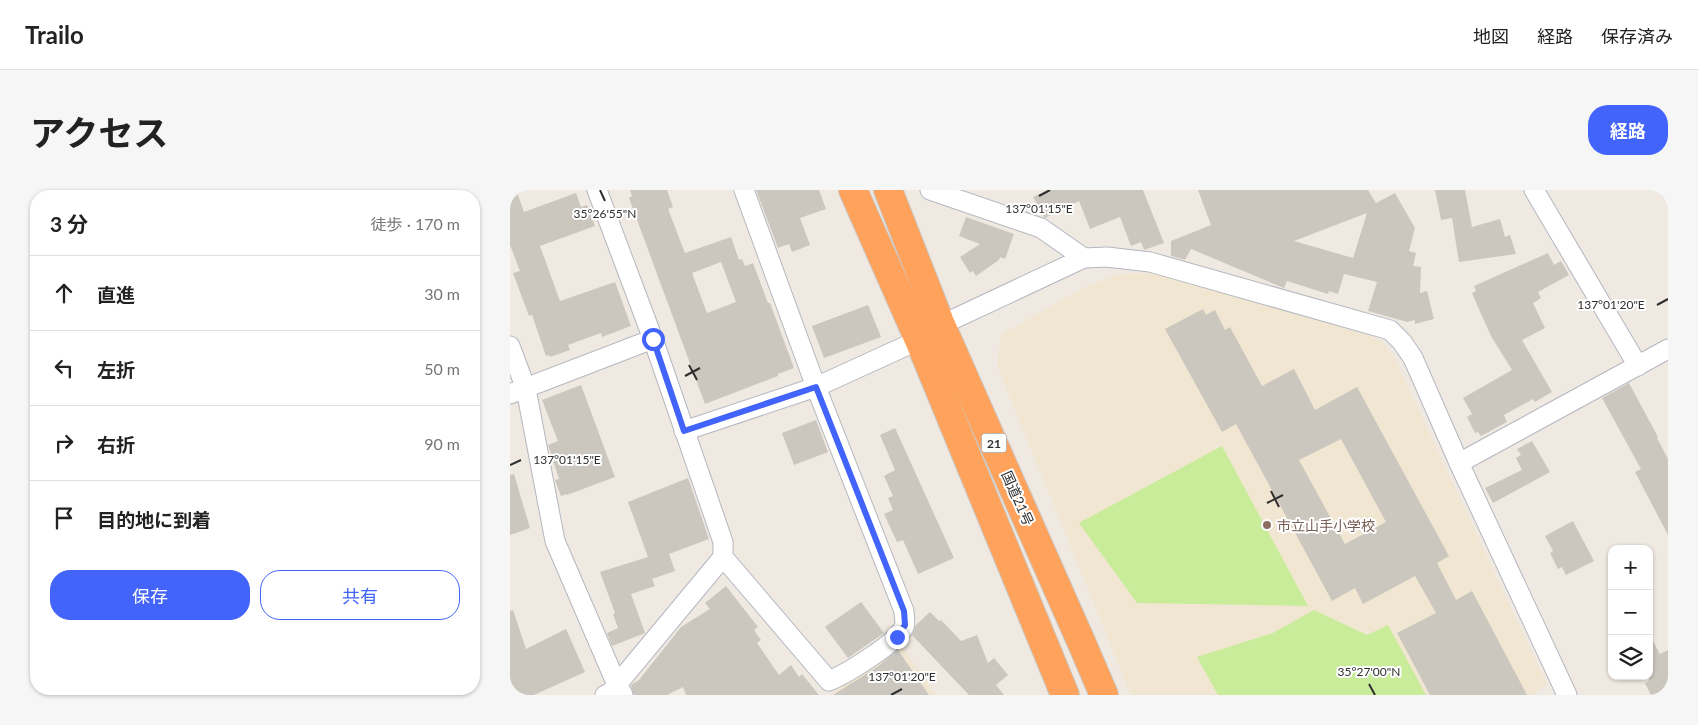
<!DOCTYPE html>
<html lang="ja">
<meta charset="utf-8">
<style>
:root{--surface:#fff;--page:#f6f6f6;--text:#222;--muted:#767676;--line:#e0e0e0;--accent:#4264fb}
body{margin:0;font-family:Lato,"Noto Sans JP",sans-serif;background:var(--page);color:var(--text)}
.controls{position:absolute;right:15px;bottom:15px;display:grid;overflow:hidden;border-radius:10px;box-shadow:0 1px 4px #0004}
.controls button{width:45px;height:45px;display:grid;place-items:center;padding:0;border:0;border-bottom:1px solid var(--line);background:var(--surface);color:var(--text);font:25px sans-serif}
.stop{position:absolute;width:15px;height:15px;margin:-11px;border:4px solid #4264fb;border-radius:50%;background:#fff}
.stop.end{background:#4264fb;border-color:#fff;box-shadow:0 1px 5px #0008}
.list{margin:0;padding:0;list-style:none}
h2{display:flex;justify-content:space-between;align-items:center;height:65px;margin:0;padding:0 20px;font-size:21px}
h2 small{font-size:16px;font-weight:400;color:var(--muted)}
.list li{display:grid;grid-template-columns:32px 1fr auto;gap:15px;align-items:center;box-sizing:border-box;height:75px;padding:0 20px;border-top:1px solid var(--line)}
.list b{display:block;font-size:19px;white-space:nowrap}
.list em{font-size:16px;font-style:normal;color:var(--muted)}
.actions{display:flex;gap:10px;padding:15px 20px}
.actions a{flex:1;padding:11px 0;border:1px solid var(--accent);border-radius:20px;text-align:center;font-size:18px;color:var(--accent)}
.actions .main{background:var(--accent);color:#fff}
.icon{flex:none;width:28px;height:28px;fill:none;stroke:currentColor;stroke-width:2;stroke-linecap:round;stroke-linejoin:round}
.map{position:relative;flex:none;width:1158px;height:505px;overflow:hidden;border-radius:20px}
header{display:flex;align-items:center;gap:30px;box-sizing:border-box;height:70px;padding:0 25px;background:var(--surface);border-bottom:1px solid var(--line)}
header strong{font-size:24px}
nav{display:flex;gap:28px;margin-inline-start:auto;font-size:18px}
.intro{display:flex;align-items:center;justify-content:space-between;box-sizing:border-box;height:120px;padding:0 30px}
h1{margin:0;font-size:35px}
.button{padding:12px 22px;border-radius:20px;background:var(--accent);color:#fff;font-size:18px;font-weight:700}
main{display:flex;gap:30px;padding:0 30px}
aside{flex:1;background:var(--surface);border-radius:20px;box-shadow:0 1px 4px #0004}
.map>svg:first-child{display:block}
.education{fill:#f0e6d1}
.pitch{fill:#c9ec9a}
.building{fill:#cbc7bf;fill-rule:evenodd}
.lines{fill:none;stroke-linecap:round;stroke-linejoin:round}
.street-casing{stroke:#b4b7c1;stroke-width:21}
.highway-casing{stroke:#c9c9c9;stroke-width:30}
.street{stroke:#fff;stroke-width:19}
.highway{stroke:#ffa35c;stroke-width:28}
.route{stroke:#4264fb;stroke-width:6}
.ticks{fill:none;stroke:#2e2e2e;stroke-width:2}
.education-dot{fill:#8d6e63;stroke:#fff;stroke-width:2}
.labels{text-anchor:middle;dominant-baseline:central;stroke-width:4;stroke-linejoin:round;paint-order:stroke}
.shield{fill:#fff;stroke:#6d6d6d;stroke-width:1}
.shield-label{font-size:12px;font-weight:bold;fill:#2e2e2e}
.street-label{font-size:14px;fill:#2e2e2e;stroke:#fff}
.education-label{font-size:14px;fill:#785e54;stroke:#fff;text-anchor:start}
.ticks-label{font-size:12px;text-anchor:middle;fill:#2e2e2e;stroke:#fff;stroke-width:4;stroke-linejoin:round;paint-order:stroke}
</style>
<header>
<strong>Trailo</strong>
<nav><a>地図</a><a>経路</a><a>保存済み</a></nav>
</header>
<div class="intro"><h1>アクセス</h1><a class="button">経路</a></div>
<main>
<aside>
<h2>3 分<small>徒歩 · 170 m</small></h2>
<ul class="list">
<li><svg class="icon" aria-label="ahead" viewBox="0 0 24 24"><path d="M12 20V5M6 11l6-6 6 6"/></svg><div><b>直進</b></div><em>30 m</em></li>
<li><svg class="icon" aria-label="left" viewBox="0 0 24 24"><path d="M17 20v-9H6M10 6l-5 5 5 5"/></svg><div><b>左折</b></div><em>50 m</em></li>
<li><svg class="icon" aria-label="right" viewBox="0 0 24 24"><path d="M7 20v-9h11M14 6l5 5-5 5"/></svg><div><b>右折</b></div><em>90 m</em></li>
<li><svg class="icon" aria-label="arrive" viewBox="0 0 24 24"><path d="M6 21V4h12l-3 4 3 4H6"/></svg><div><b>目的地に到着</b></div></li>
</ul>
<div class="actions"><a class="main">保存</a><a>共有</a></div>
</aside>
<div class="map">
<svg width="1158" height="505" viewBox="0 0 1158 505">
<rect width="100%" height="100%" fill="#efe9e1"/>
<!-- education -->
<g class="education">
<polygon points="643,83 860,145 873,153 883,165 1037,495 1025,502 1026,505 621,505 487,175 491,145 571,99 608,84"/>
<polygon points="391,454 426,505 319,505"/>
</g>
<!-- pitch -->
<g class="pitch">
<polygon points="712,256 798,416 627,413 569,333"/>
<polygon points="804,420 857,445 878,435 916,505 708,505 687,467 763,443"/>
</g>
<!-- building -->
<g class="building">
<polygon points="0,0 6,0 14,22 66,3 71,17 77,15 85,36 30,56 50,111 105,92 121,136 92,147 91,143 58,155 60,160 40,167 39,165 36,166 22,125 19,126 3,83 10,81 0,55"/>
<path d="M120,0H157L163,17L158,19L175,63L221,47L229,70L232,69L235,76L243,73L258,113H260L284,178L268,184V186L195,214L119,8L122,6ZM211,72L226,112L197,123L182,83Z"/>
<polygon points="246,0 309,0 316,19 290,28 300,55 282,62 279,54 268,58"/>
<polygon points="538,0 633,0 654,53 634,60 631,52 621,56 610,27 580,39 569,11 535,28 534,27 523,7"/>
<path d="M688,0H858L866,13L885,3L905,38L899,61L906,63L903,76L911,77L910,103L917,101L924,129L905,134V130L897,132L858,121L867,92L834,84L828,104L819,101L818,104L777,91L774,98L681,59L675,70L661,66V51L701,35ZM857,23L843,68L784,51Z"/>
<polygon points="925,0 955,0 962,37 990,29 995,47 1000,45 1006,64 949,72 942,28 931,30"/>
<polygon points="456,27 504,44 495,69 490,67 489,70 466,86 463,81 460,83 450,67 470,54 449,46"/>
<polygon points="1038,63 1044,75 1051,71 1059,85 1028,102 1031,108 1023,113 1035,138 1012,150 1042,202 1025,212 1023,209 994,225 997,232 971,246 968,242 965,243 957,227 962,224 953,208 1002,180 981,146 968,117 962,103 966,101 964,96"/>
<polygon points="358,115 371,147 314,168 302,136"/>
<path d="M693,119L696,125L705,120L715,140L720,137L752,196L784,179L805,220L847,197L939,366L927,373L946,410L962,401L1017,505H920L887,443L926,423L905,386L853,414L845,398L822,411L726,234L712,242L655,139ZM831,249L876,332L835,354L789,270Z"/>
<polygon points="1119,193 1148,247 1147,248 1158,269 1158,345 1125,282 1131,279 1092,208"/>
<polygon points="71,195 105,287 57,305 57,304 51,306 45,290 49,289 38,255 48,251 32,210"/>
<polygon points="306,230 318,262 284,275 272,243"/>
<polygon points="385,238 444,368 408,384 393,350 387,352 374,324 383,320 378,308 383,306 374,286 385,280 370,245"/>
<polygon points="1022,251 1040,282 983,313 975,298 1012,280 1006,268 1011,265 1007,259"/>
<polygon points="4,284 20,338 0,345 0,285"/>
<polygon points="178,288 199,349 159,364 165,381 142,389 145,396 121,404 135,443 102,456 97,443 108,438 103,424 105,423 90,382 138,367 118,312"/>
<polygon points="1063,331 1084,371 1056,385 1052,377 1048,379 1040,363 1043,361 1035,346"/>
<polygon points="216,396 248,437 244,440 251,450 247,453 269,485 281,475 289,487 292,484 309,505 176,505 173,497 157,505 124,505 121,496 122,494 129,490 171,437 200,419 195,413"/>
<polygon points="351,412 374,443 338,468 315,437"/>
<polygon points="3,420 16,459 56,439 75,482 24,505 0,505 0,421"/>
<polygon points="420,422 429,431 431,430 451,451 467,445 478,473 484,468 498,485 486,495 494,505 459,505 402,445 406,435"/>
<polygon points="1139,444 1150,464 1158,460 1158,505 1141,505 1135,493 1139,491"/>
<polygon points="388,460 419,505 323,505 367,477"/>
</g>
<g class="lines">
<defs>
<g id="street">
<path d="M87,0L143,149L213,352V367L319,491C336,484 387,453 394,437C396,432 394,426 394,421L306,197L234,0"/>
<polyline points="420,0 531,38 574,68"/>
<polyline points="1024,0 1128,176"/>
<polyline points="431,135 574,68 597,67 640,72 880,140 892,152 903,168 949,273 1057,505"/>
<polyline points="0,156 16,199 45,351 107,495 113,505"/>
<polyline points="0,204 143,149"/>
<polyline points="174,241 306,197 409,150"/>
<polyline points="949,273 1158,159"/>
<polyline points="95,505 100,503 213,367"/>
</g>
<g id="highway">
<polyline points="343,0 409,150 555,505"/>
<polyline points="378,0 431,135 573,456 594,505"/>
</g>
</defs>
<!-- street casing -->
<use href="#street" class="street-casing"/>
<!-- highway casing -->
<use href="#highway" class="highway-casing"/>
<!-- street -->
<use href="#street" class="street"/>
<!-- highway -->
<use href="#highway" class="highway"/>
</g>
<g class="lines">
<!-- route -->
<polyline class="route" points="143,149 174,241 306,197 394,421 395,435 387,447"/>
</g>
<!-- ticks -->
<path class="ticks" d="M90,0L95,11M529,6L540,0M1147,115L1158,109M179,175L187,190M175,186L190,178M0,275L11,270M761,301L769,317M757,313L773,305M859,494L865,505M381,505L392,499"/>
<!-- markers -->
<circle class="education-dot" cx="757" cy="335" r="5"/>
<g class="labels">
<!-- shield labels -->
<rect class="shield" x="471.5" y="243.5" width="25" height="19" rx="4"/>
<g class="shield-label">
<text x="484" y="253">21</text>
</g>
<!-- street labels -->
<g class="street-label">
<text transform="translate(508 308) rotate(66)">国道21号</text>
</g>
<!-- education labels -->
<g class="education-label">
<text x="767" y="335">市立山手小学校</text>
</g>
</g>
<g class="ticks-label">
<text x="529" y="23">137°01'15"E</text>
<text x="95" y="28">35°26'55"N</text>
<text x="1101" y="119">137°01'20"E</text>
<text x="57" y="274">137°01'15"E</text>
<text x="859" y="486">35°27'00"N</text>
<text x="392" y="491">137°01'20"E</text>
</g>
</svg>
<div class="controls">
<button>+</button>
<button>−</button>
<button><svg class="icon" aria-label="layers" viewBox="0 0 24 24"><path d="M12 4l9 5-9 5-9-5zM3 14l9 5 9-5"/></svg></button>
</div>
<div class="stop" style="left:143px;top:149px"></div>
<div class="stop end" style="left:387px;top:447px"></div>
</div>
</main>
